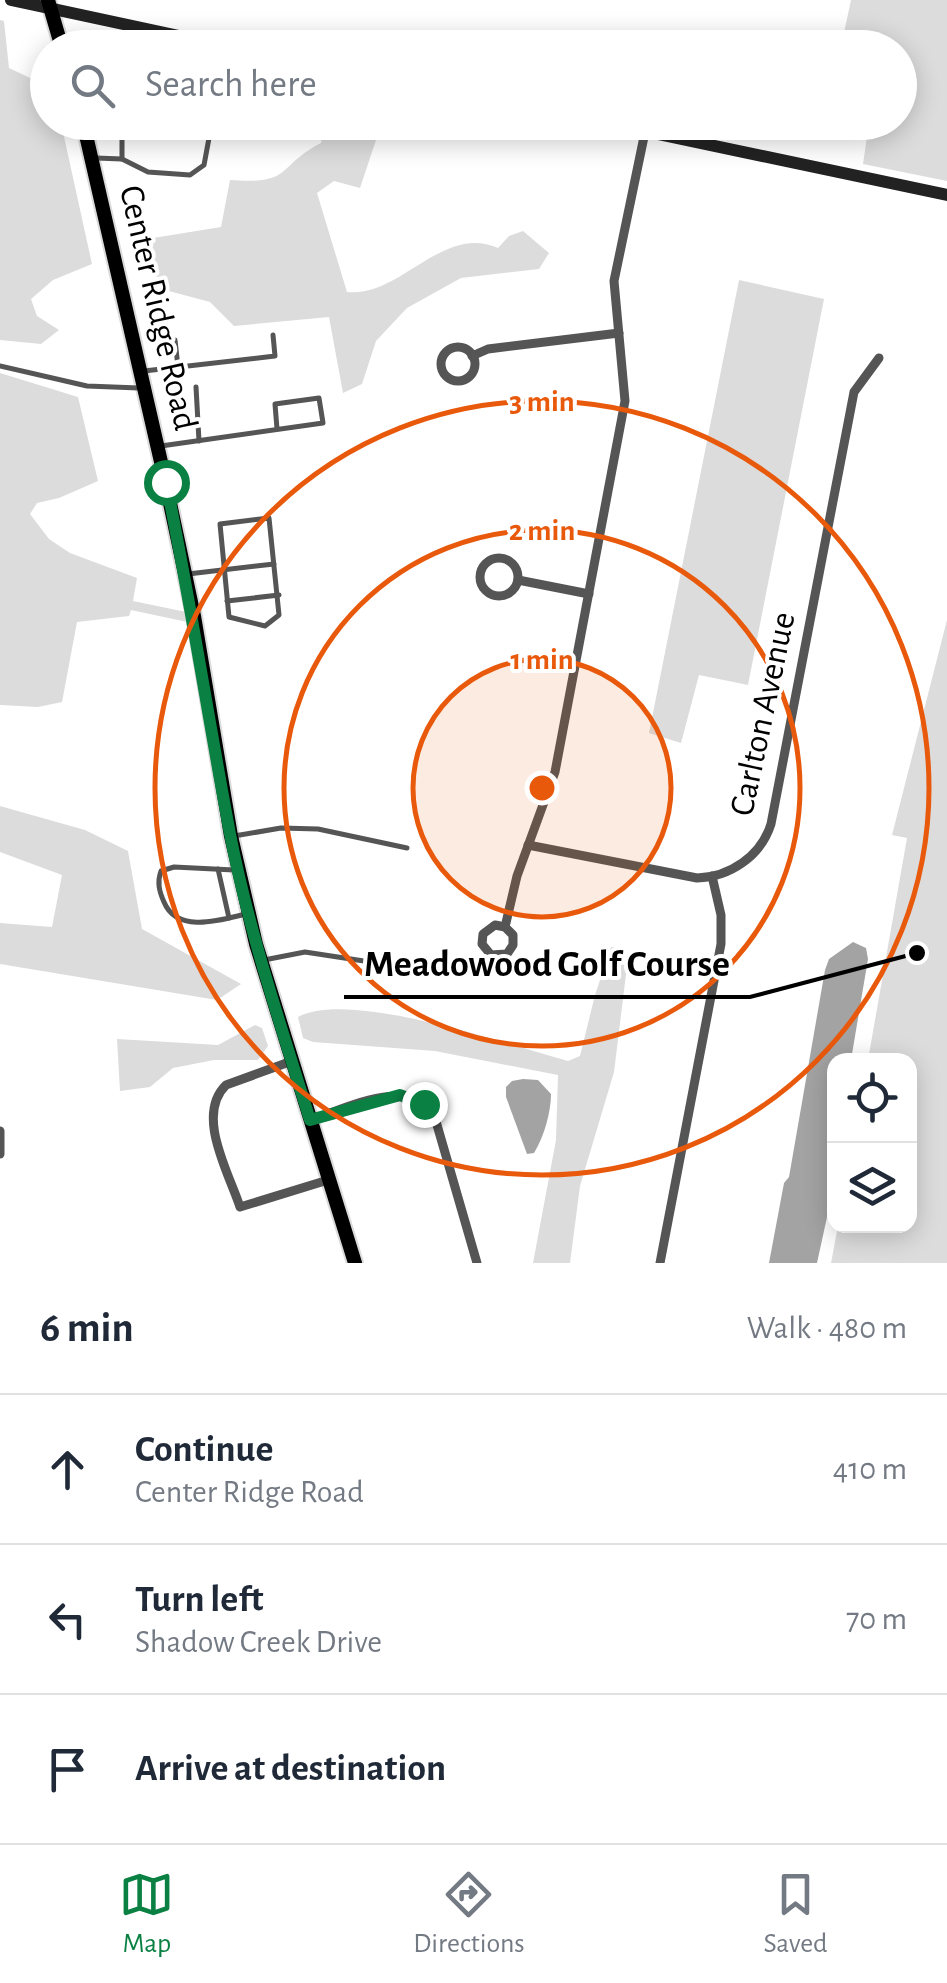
<!DOCTYPE html>
<meta charset="utf-8">
<style>
:root{--surface:#fff;--page:#f6f6f7;--text:#1f2937;--muted:#747a83;--line:#e0e1e3;--accent:#0b8043}
body{margin:0;font-family:"Alegreya Sans",sans-serif;background:var(--page);color:var(--text)}
.controls{position:absolute;right:30px;bottom:30px;display:grid;overflow:hidden;border-radius:20px;box-shadow:0 5px 25px #0003}
.controls button{width:90px;height:90px;display:grid;place-items:center;padding:0;border:0;border-bottom:2px solid var(--line);background:var(--surface);color:var(--text);font:50px sans-serif}
.stop{position:absolute;width:30px;height:30px;margin:-22px;border:8px solid #0b8043;border-radius:50%;background:#fff}
.stop.end{background:#0b8043;border-color:#fff;box-shadow:0 2px 10px #0008}
.list{margin:0;padding:0;list-style:none}
h2{display:flex;justify-content:space-between;align-items:center;height:130px;margin:0;padding:0 40px;font-size:42px}
h2 small{font-size:32px;font-weight:400;color:var(--muted)}
.list li{display:grid;grid-template-columns:65px 1fr auto;gap:30px;align-items:center;box-sizing:border-box;height:150px;padding:0 40px;border-top:2px solid var(--line)}
.list b{display:block;font-size:38px;white-space:nowrap}
.list p{margin:0;font-size:32px;white-space:nowrap;color:var(--muted)}
.list em{font-size:32px;font-style:normal;color:var(--muted)}
.icon{flex:none;width:55px;height:55px;fill:none;stroke:currentColor;stroke-width:2;stroke-linecap:round;stroke-linejoin:round}
.map{position:relative;flex:none;width:947px;height:1263px;overflow:hidden}
.search{position:absolute;background:var(--surface);box-shadow:0 5px 25px #0003;left:30px;right:30px;top:30px;height:110px;display:flex;align-items:center;gap:25px;box-sizing:border-box;padding:0 35px;border-radius:55px;color:var(--muted);font-size:38px}
.sheet{height:580px;background:var(--surface)}
nav{display:flex;justify-content:space-around;align-items:center;box-sizing:border-box;height:140px;border-top:2px solid var(--line);background:var(--surface);font-size:28px;color:var(--muted)}
nav a{display:grid;justify-items:center;gap:5px}
nav .on{color:var(--accent)}
.map>svg:first-child{display:block}
.green{fill:#dcdcdc}
.water{fill:#a3a3a3}
.lines{fill:none;stroke-linecap:round;stroke-linejoin:round}
.primary-casing{stroke:#dbdbdb;stroke-width:18}
.lane{stroke:#555;stroke-width:5}
.street{stroke:#555;stroke-width:9}
.secondary{stroke:#222;stroke-width:12}
.primary{stroke:#000;stroke-width:14}
.route{stroke:#0b8043;stroke-width:12}
.ring{fill:none;stroke:#e8590c;stroke-width:5}
.labels{text-anchor:middle;dominant-baseline:central;stroke-width:8;stroke-linejoin:round;paint-order:stroke}
.street-label{font-size:35px;fill:#000;stroke:#fff}
.centre{fill:#e8590c;stroke:#fff;stroke-width:5}
.ring-label{font-size:30px;text-anchor:middle;font-weight:bold;fill:#e8590c;stroke:#fff;stroke-width:8;stroke-linejoin:round;paint-order:stroke}
.leader{fill:none;stroke:#000;stroke-width:4}
.callout-dot{fill:#000;stroke:#fff;stroke-width:4}
.callout-label{font-size:38px;text-anchor:middle;font-weight:bold;fill:#000;stroke:#fff;stroke-width:8;stroke-linejoin:round;paint-order:stroke}
</style>
<div class="map">
<svg width="947" height="1263" viewBox="0 0 947 1263">
<rect width="100%" height="100%" fill="#fff"/>
<!-- green -->
<g class="green">
<polygon points="851,0 947,0 947,181 863,164 869,123 900,122 900,48 841,47"/>
<polygon points="0,20 4,21 9,68 47,86 48,122 61,123 92,264 53,280 31,299 37,316 59,330 41,344 0,340"/>
<path d="M382,122L360,188L334,181L317,193L347,292C400,298 443,223 498,248L509,236L523,231L549,253L539,269L461,278L407,308L376,341L362,384L343,393L329,317L234,326L210,302L165,290L152,269L147,239L221,227L230,180C294,185 276,166 321,143L324,123Z"/>
<polygon points="739,280 824,299 748,685 699,675 681,743 649,733"/>
<polygon points="0,373 78,397 98,481 59,498 37,503 30,514 49,539 70,553 137,578 133,601 191,613 192,623 131,610 129,616 77,622 62,702 38,707 0,705"/>
<polygon points="947,620 947,1263 831,1263 838,1226 910,1226 910,1060 868,1060 907,838 892,835"/>
<polygon points="0,806 85,830 128,851 142,929 241,984 217,1000 0,964 0,923 52,927 62,875 0,852"/>
<path d="M611,947H624L628,958L614,1072L580,1186L570,1263H533L556,1140L558,1075L435,1051L313,1042L303,1038L298,1017C350,989 509,1045 568,1061L580,1056L595,995Z"/>
<polygon points="255,1025 262,1028 268,1046 258,1060 214,1060 173,1068 150,1087 120,1091 117,1039 218,1045"/>
</g>
<!-- water -->
<g class="water">
<polygon points="853,942 866,948 868,959 851,1060 834,1060 834,1185 817,1263 769,1263 784,1183 789,1177 825,970 829,959"/>
<path d="M523,1079L538,1080L551,1094C551,1112 544,1137 534,1153L527,1154L506,1097V1087L512,1081Z"/>
</g>
<g class="lines">
<defs>
<g id="primary">
<polyline points="48,0 62,48"/>
<polyline points="83,122 164,475 194,616 231,836 256,944 355,1263"/>
</g>
</defs>
<!-- primary casing -->
<use href="#primary" class="primary-casing"/>
<!-- lane -->
<g class="lane">
<polyline points="122,122 122,159"/>
<polyline points="96,158 122,159 148,172 190,175 204,165 212,122"/>
<polyline points="175,340 178,367"/>
<polyline points="0,366 87,386 139,388"/>
<polyline points="144,371 275,356 273,335"/>
<polyline points="196,387 199,441"/>
<polyline points="161,446 323,423 319,398 275,404 277,429"/>
<polygon points="269,518 279,615 265,626 229,617 220,524"/>
<polyline points="188,574 274,564"/>
<polyline points="227,601 279,595"/>
<polyline points="234,836 281,828 318,829 407,848"/>
<polyline points="218,869 229,918"/>
<path d="M234,870L174,867L161,871C157,882 159,891 164,902C177,934 221,920 246,914"/>
<polyline points="264,960 305,952 377,963"/>
</g>
<!-- street -->
<g class="street">
<circle cx="458" cy="364" r="17"/>
<polyline points="472,356 488,349 619,333"/>
<circle cx="499" cy="577" r="19"/>
<polyline points="518,580 589,594"/>
<path d="M528,845L697,878C730,877 761,856 771,824L854,392L879,358"/>
<polyline points="505,927 495,925 483,934 482,944 491,955 507,954 513,945 513,935 505,927 517,876 555,772 625,401 614,281 645,132"/>
<path d="M292,1061L226,1085C195,1115 229,1173 240,1207L328,1180"/>
<path d="M310,1120C347,1109 409,1074 435,1118L477,1263"/>
<polyline points="0,1131 0,1154"/>
<polyline points="660,1263 721,944 721,915 712,876"/>
</g>
<!-- secondary -->
<g class="secondary">
<polyline points="11,0 235,48"/>
<polyline points="601,122 947,195"/>
</g>
<!-- primary -->
<use href="#primary" class="primary"/>
</g>
<g class="lines">
<!-- route -->
<path class="route" d="M166,482C190,599 208,717 230,834C249,932 281,1026 310,1120L400,1095L424,1104"/>
</g>
<!-- distance rings -->
<circle cx="542" cy="788" r="129" fill="#e8590c" fill-opacity=".12"/>
<g class="ring">
<circle cx="542" cy="788" r="129"/>
<circle cx="542" cy="788" r="258"/>
<circle cx="542" cy="788" r="387"/>
</g>
<g class="labels">
<!-- street labels -->
<g class="street-label">
<text transform="translate(158 308) rotate(77)">Center Ridge Road</text>
<text transform="translate(763 714) rotate(-78)">Carlton Avenue</text>
</g>
</g>
<circle cx="542" cy="788" r="15" class="centre"/>
<g class="ring-label">
<text x="542" y="411">3 min</text>
<text x="542" y="540">2 min</text>
<text x="542" y="669">1 min</text>
</g>
<!-- callouts -->
<path class="leader" d="M917 953L750 997H344"/>
<circle class="callout-dot" cx="917" cy="953" r="10"/>
<g class="callout-label">
<text x="547" y="976">Meadowood Golf Course</text>
</g>
</svg>
<div class="controls">
<button><svg class="icon" aria-label="locate" viewBox="0 0 24 24"><circle cx="12" cy="12" r="6"/><path d="M12 2v4M12 18v4M2 12h4M18 12h4"/></svg></button>
<button><svg class="icon" aria-label="layers" viewBox="0 0 24 24"><path d="M12 4l9 5-9 5-9-5zM3 14l9 5 9-5"/></svg></button>
</div>
<div class="stop" style="left:166px;top:482px"></div>
<div class="stop end" style="left:424px;top:1104px"></div>
<div class="search"><svg class="icon" aria-label="search" viewBox="0 0 24 24"><circle cx="10" cy="10" r="6"/><path d="M15 15l6 6"/></svg>Search here</div>
</div>
<section class="sheet">
<h2>6 min<small>Walk · 480 m</small></h2>
<ul class="list">
<li><svg class="icon" aria-label="ahead" viewBox="0 0 24 24"><path d="M12 20V5M6 11l6-6 6 6"/></svg><div><b>Continue</b><p>Center Ridge Road</p></div><em>410 m</em></li>
<li><svg class="icon" aria-label="left" viewBox="0 0 24 24"><path d="M17 20v-9H6M10 6l-5 5 5 5"/></svg><div><b>Turn left</b><p>Shadow Creek Drive</p></div><em>70 m</em></li>
<li><svg class="icon" aria-label="arrive" viewBox="0 0 24 24"><path d="M6 21V4h12l-3 4 3 4H6"/></svg><div><b>Arrive at destination</b></div></li>
</ul>
</section>
<nav>
<a class="on"><svg class="icon" aria-label="map" viewBox="0 0 24 24"><path d="M3 6l6-2 6 2 6-2v14l-6 2-6-2-6 2zM9 4v14M15 6v14"/></svg>Map</a>
<a><svg class="icon" aria-label="directions" viewBox="0 0 24 24"><path d="M12 3l9 9-9 9-9-9zM9 14v-3h6M13 9l2 2-2 2"/></svg>Directions</a>
<a><svg class="icon" aria-label="saved" viewBox="0 0 24 24"><path d="M7 4h10v16l-5-4-5 4z"/></svg>Saved</a>
</nav>
